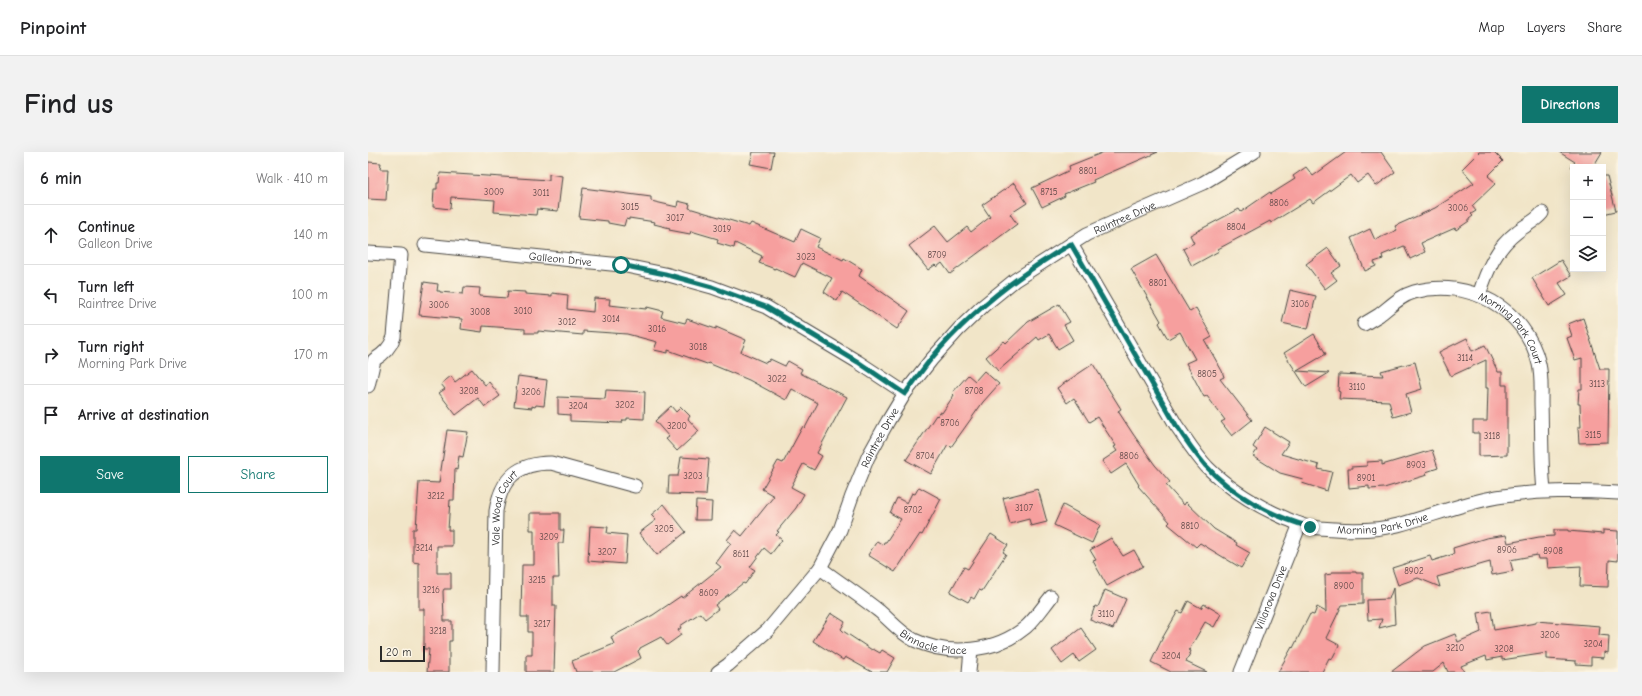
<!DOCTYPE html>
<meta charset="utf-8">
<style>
:root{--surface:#fff;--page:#f2f2f2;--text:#202124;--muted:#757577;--line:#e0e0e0;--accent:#0f766e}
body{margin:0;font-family:"Comic Neue",sans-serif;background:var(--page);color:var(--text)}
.controls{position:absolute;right:12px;top:12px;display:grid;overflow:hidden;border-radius:0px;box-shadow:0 4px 16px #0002}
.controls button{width:36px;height:36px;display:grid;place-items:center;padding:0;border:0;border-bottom:1px solid var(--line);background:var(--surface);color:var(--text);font:20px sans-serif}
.scale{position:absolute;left:12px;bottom:10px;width:45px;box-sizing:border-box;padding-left:4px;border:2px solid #2b2b2b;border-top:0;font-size:11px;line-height:14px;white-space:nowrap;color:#2b2b2b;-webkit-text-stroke:3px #fcf5e5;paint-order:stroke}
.stop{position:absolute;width:12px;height:12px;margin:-9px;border:3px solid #0f766e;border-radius:50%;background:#fff}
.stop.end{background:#0f766e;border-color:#fff;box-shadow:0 1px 4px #0008}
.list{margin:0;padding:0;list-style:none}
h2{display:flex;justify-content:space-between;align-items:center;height:52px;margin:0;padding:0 16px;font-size:17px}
h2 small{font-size:13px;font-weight:400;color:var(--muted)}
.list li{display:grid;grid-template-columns:26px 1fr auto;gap:12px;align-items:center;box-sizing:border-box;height:60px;padding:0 16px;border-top:1px solid var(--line)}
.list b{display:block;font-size:15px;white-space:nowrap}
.list p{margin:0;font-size:13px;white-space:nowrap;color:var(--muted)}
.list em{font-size:13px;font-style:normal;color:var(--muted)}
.actions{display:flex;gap:8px;padding:12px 16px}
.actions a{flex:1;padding:9px 0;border:1px solid var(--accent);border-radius:0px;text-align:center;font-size:14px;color:var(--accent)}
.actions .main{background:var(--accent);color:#fff}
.icon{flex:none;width:22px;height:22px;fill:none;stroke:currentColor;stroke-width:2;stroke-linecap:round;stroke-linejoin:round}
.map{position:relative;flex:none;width:1250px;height:520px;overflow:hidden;border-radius:0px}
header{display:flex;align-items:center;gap:24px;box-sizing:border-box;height:56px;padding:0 20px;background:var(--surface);border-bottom:1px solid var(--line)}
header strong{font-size:19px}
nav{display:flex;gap:22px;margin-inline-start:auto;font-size:14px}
.intro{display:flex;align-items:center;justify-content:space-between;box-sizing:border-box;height:96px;padding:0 24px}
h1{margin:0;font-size:28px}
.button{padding:10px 18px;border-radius:0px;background:var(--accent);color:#fff;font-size:14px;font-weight:700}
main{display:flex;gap:24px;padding:0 24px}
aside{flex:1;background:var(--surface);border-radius:0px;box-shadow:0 4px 16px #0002}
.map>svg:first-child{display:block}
.building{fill:#f69f9e}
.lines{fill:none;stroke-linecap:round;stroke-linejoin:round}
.minor-casing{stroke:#494743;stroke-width:15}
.minor{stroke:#fff;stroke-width:13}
.route{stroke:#0f766e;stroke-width:5}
.labels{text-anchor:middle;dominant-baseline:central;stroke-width:3.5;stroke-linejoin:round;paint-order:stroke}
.number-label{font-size:9px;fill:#5e4848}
.street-label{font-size:11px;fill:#2b2b2b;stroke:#fcf5e5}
</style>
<header>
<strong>Pinpoint</strong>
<nav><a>Map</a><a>Layers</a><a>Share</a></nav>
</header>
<div class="intro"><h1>Find us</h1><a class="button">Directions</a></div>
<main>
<aside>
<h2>6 min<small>Walk · 410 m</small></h2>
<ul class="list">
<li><svg class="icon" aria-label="ahead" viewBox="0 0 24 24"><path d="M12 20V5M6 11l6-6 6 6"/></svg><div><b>Continue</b><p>Galleon Drive</p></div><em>140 m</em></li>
<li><svg class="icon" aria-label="left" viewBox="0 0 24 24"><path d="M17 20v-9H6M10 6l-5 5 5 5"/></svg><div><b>Turn left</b><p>Raintree Drive</p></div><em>100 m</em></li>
<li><svg class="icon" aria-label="right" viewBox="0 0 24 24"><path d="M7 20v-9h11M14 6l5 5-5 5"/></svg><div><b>Turn right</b><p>Morning Park Drive</p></div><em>170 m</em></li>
<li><svg class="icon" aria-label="arrive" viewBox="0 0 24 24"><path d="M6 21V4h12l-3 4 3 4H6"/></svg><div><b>Arrive at destination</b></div></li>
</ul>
<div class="actions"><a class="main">Save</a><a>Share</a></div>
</aside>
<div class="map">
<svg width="1250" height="520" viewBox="0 0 1250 520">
<rect width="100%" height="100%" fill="#fcf5e5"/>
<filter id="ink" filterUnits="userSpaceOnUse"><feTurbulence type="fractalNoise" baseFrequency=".025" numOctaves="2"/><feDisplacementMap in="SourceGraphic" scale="8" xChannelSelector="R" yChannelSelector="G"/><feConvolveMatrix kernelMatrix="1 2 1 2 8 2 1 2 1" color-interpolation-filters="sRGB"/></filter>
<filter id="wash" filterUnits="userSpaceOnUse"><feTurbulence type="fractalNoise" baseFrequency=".012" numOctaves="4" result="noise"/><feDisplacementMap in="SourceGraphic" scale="16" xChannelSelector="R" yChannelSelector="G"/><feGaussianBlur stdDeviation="0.9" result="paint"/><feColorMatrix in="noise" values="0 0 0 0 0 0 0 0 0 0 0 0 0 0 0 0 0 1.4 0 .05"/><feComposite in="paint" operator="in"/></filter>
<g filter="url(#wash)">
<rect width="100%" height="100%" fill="#f1e5c8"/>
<g id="blocks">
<!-- building -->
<g class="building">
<polygon points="385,0 406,0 403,16 382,12"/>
<polygon points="736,0 790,0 725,28 726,30 696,42 697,44 674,55 664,36 702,18 701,14"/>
<polygon points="978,0 1013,0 1027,20 1008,34 1000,23 989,31 983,23 945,51 942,47 903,71 902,69 850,97 851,99 824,114 815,97 826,91 822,83 871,57 873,60 902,40 903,42 927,27 925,24 938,15 945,24"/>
<polygon points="1111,0 1126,0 1135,9 1120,24 1128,31 1104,54 1108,59 1103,62 1105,64 1101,67 1101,69 1088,78 1087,76 1053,91 1057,100 1042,107 1036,94 1014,103 1015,107 1006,110 1008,114 997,119 983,86 1002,77 1007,88 1029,78 1027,74 1067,56 1106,31 1094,17"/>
<polygon points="1191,0 1234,0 1225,15 1203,15 1207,10"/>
<polygon points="0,10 13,11 12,17 20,17 18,48 0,47"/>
<polygon points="72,21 181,28 181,22 194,24 190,59 169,57 168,63 126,60 127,48 83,45 82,57 65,55 66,37 69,37 69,31 71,31"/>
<polygon points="1235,24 1239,24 1248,59 1235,62"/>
<polygon points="646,31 659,51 642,62 649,72 582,122 574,111 569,115 567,113 560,118 541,94 567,74 580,90 599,75 603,80 622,65 614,53"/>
<polygon points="215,36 283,45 283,49 309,55 310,49 322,52 321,56 381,74 383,71 427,90 433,77 452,86 448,95 475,108 476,106 494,117 491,124 541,159 529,177 474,140 469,149 456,140 464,126 434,111 427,125 407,116 407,117 391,111 394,104 367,91 366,96 349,91 350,87 323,79 322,82 301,78 302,76 286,72 287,70 261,66 261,68 258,67 256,74 240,71 240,69 211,66"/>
<polygon points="960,96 973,114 963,121 969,128 957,137 938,112"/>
<polygon points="788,103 822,160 828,156 844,185 837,189 854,219 856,225 852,227 884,268 864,284 853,270 857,268 839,244 836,245 818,211 827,207 812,180 800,187 791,171 793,169 763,117"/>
<polygon points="1193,108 1203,124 1191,131 1199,143 1181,154 1164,126"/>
<polygon points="56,130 70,132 69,139 72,139 72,140 95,142 96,135 112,136 111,144 139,146 140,139 157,140 157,142 184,144 184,141 200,143 199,157 225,160 226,146 242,147 241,153 278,157 279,155 295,159 293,165 317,171 319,167 348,177 348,175 378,188 373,200 398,211 399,209 400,210 402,207 417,214 420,209 434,217 432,221 479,245 449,301 454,304 446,318 435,312 423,335 436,342 428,356 409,379 411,380 408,383 414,388 403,402 396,396 382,415 387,418 377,432 375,431 347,453 350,457 337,467 332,461 312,474 313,476 310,478 313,483 299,493 293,485 272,496 272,497 270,499 273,506 246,520 208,520 204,509 246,492 243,485 285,463 313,444 314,446 353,415 348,411 363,391 359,388 367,378 374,384 406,344 394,337 410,309 415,311 435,274 437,276 450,251 424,237 418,248 381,228 340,211 339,212 300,198 300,201 286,198 289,190 259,182 215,179 215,183 170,179 170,181 157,181 157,177 115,174 114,180 93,177 94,167 51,163"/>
<polygon points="922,138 948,144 940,177 914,171"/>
<polygon points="691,152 702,170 696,173 705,188 690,197 681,182 671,188 669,185 630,219 618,205 636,189 638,191 660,170"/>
<polygon points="1215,166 1232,217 1241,217 1240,290 1211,291 1210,275 1213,275 1212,252 1210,252 1211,237 1214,237 1214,206 1207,208 1199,186 1204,184 1200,172"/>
<polygon points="946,182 958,202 929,219 961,221 938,235 916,201"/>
<polygon points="1099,186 1104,199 1117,193 1130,220 1134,220 1134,233 1139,233 1139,303 1111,304 1111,281 1105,281 1105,269 1119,269 1120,236 1118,236 1118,208 1083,224 1071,200"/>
<polygon points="1047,210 1054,237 1038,242 1043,260 1025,265 1021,249 971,247 972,240 970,239 971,222 1015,224 1013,219"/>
<polygon points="725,212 753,257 750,259 765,282 787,313 802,330 798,333 816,353 818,350 846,377 869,391 868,393 882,401 873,416 832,391 828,395 800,372 802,370 770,334 771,333 758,312 743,322 734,309 749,299 746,295 748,294 729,265 721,270 706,246 699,251 689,236"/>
<polygon points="104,217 117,233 121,230 132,244 117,255 110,246 88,263 71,241 77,237 73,232 83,224 87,230"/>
<polygon points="616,219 631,232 615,250 583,295 580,292 563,322 538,308 568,263 569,264 572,260 574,261 586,243 584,241 600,223 607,229"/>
<polygon points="150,224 179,228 176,254 168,253 167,255 164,254 164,256 146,254"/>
<polygon points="238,238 277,240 276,267 259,266 259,268 255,268 254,271 202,269 202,263 190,262 190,245 237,247"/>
<polygon points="303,254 308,260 313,255 322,264 320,267 331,279 309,299 298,287 301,285 287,269"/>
<polygon points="897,275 921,290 913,302 951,313 950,317 964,320 959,339 934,331 935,327 912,321 885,304 889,298 885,295"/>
<polygon points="79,278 100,280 95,305 91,304 89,318 87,317 86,348 82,348 80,378 84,378 84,394 69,394 69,421 83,421 83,437 76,437 75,439 76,469 84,469 84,489 81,489 81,520 59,520 61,497 56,497 56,457 51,457 51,411 45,410 45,377 48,377 51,330 71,331"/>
<polygon points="1064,298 1070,316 1058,320 1059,323 1016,336 1001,337 1001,334 981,336 980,317 983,317 983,315 999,314 999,310 1014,309 1014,313"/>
<polygon points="313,305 341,307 338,343 300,342 301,324 310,324"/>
<polygon points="551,335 573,347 554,383 552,382 527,420 500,403 509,389 515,393 516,390 518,390 533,367 522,361 529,346 539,351 544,341 547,342"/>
<polygon points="670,337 679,370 663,374 661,367 642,372 635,346"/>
<polygon points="328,349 344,350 343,368 327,368"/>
<polygon points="296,352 318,380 289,403 271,381 288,368 283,363"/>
<polygon points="695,353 732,373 724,391 686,373"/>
<polygon points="162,361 192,361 192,378 196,378 195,391 190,391 191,426 185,426 185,454 188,454 186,520 158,520 158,503 164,503 164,480 160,480 160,465 153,465 154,413 166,413 166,378 162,378"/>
<polygon points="222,374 240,375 239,381 259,383 257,412 220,409"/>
<polygon points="1186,378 1200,378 1200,379 1235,382 1235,378 1250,379 1250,409 1241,408 1240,435 1212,434 1213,414 1180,416 1179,407 1170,407 1169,403 1142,408 1145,419 1124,423 1122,410 1069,425 1072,435 1050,426 1030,433 1024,416 1062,404 1064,409 1086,402 1085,396 1118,386 1138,383 1140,391 1171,385 1186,384"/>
<polygon points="623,382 640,393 635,400 638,402 614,439 611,438 606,447 603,445 600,450 582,440 596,415 600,417"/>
<polygon points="743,386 755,404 766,398 775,414 739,434 725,409 728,408 722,398"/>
<polygon points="964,420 988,420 988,421 995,421 995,452 974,453 958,486 971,493 964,507 961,506 954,520 910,520 924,495 925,496 942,462 946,463 949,455 958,460 957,423 964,422"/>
<polygon points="1025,436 1027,472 1011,476 1014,467 1000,468 999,448 1021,447"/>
<polygon points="737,438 758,447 745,477 722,468 727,454 730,455"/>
<polygon points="820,449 833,456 836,452 853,462 846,475 837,470 821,498 823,499 818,510 839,520 803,520 783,510 795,485 810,459 814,461"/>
<polygon points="1123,459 1126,478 1168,471 1168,469 1232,474 1231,483 1241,484 1240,501 1236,500 1236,506 1223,505 1223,513 1208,512 1208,509 1179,507 1179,501 1134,508 1134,505 1119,508 1118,504 1093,514 1096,520 1080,520 1076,511 1065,520 1023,520 1057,494 1087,482 1090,490 1113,480 1110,461"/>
<polygon points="463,461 477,470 473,477 475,479 504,498 505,497 512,501 514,498 527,506 519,520 504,520 477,505 475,508 445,489"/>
<polygon points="713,476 728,498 711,510 706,503 694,512 684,498"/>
</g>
</g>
</g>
<g filter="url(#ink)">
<use href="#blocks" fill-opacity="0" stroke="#494743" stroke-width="1"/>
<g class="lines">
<defs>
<g id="minor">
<path id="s1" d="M703,92L808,273C818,287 827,302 839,315C862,338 889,354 919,367C927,370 934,374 942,375C971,378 1002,380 1030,373C1063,364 1095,351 1129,345C1170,338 1209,339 1250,341"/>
<path id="s2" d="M57,93L253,113L297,122L344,135L398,155L490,210L537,241"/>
<path d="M0,101L33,103L26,185C22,196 16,202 6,208L0,234"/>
<path d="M1111,143C1119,118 1128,96 1149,80C1157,73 1167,70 1174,61"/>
<path id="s3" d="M996,172C1001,169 1006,166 1011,163C1023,154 1032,144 1046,140C1101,125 1158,157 1171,212C1174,225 1173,238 1173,251C1174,280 1173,310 1176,339"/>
<path id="s4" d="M452,416C471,430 492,444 511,459C523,469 531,480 546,488C581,505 628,500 658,475C668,466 675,455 683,445"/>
<path id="s5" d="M125,520L128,359C133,326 150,311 183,311L267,334"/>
<path id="s6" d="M350,520L360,513L400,478L452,416L472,378L484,344L500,305L520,269L537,241L563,208L591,177L615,154L647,128L719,82L835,31L886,0"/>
<polyline points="601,520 603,498"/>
<path id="s7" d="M873,520L932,372"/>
</g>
</defs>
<!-- minor casing -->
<use href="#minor" class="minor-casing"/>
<!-- minor -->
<use href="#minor" class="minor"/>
</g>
</g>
<g class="lines" filter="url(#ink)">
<!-- route -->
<path class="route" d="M253,113L297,122L344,135L398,155L490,210L537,242C546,230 554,218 563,207C602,160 650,123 703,92L808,273C817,287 826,300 837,313C864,343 903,364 942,375"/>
</g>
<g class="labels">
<!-- number labels -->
<g class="number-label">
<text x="720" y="19">8801</text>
<text x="126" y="40">3009</text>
<text x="681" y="40">8715</text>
<text x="173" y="41">3011</text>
<text x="911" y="51">8806</text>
<text x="262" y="55">3015</text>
<text x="1090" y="56">3006</text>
<text x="307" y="66">3017</text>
<text x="868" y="75">8804</text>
<text x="354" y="77">3019</text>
<text x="569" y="103">8709</text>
<text x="438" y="105">3023</text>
<text x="790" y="131">8801</text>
<text x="932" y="152">3106</text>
<text x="71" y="153">3006</text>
<text x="155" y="159">3010</text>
<text x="112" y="160">3008</text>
<text x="243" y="167">3014</text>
<text x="199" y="170">3012</text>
<text x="289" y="177">3016</text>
<text x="330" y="195">3018</text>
<text x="1097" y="206">3114</text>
<text x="839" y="222">8805</text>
<text x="409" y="227">3022</text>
<text x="1229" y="232">3113</text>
<text x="989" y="235">3110</text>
<text x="101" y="239">3208</text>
<text x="606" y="239">8708</text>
<text x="163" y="240">3206</text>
<text x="257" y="253">3202</text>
<text x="210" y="254">3204</text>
<text x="582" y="271">8706</text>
<text x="309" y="274">3200</text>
<text x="1225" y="283">3115</text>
<text x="1124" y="284">3118</text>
<text x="557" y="304">8704</text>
<text x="761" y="304">8806</text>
<text x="1048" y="313">8903</text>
<text x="325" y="324">3203</text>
<text x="998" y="326">8901</text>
<text x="68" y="344">3212</text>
<text x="656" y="356">3107</text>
<text x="545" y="358">8702</text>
<text x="822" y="374">8810</text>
<text x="296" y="377">3205</text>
<text x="181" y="385">3209</text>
<text x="56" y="396">3214</text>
<text x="1139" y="398">8906</text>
<text x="1185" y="399">8908</text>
<text x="239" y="400">3207</text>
<text x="373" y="402">8611</text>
<text x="1046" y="419">8902</text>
<text x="169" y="428">3215</text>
<text x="976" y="434">8900</text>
<text x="63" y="438">3216</text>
<text x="341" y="441">8609</text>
<text x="738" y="462">3110</text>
<text x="174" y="472">3217</text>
<text x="70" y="479">3218</text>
<text x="1182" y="483">3206</text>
<text x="1225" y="492">3204</text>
<text x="1087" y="496">3210</text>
<text x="1136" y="497">3208</text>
<text x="803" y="504">3204</text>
</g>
<!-- street labels -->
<g class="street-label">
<text stroke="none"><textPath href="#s6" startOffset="626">Raintree Drive</textPath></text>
<text stroke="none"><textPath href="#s2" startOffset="136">Galleon Drive</textPath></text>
<text stroke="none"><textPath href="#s3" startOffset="173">Morning Park Court</textPath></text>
<text stroke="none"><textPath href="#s6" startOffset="290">Raintree Drive</textPath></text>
<text stroke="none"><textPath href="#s5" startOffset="166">Vale Wood Court</textPath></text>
<text stroke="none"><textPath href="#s1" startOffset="455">Morning Park Drive</textPath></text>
<text stroke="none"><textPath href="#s7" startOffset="80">Villanova Drive</textPath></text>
<text stroke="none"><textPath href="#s4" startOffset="138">Binnacle Place</textPath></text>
</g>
</g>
</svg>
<div class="controls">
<button>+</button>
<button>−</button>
<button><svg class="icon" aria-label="layers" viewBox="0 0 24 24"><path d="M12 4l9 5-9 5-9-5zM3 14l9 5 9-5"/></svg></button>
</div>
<div class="scale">20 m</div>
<div class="stop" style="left:253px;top:113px"></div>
<div class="stop end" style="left:942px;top:375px"></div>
</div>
</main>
